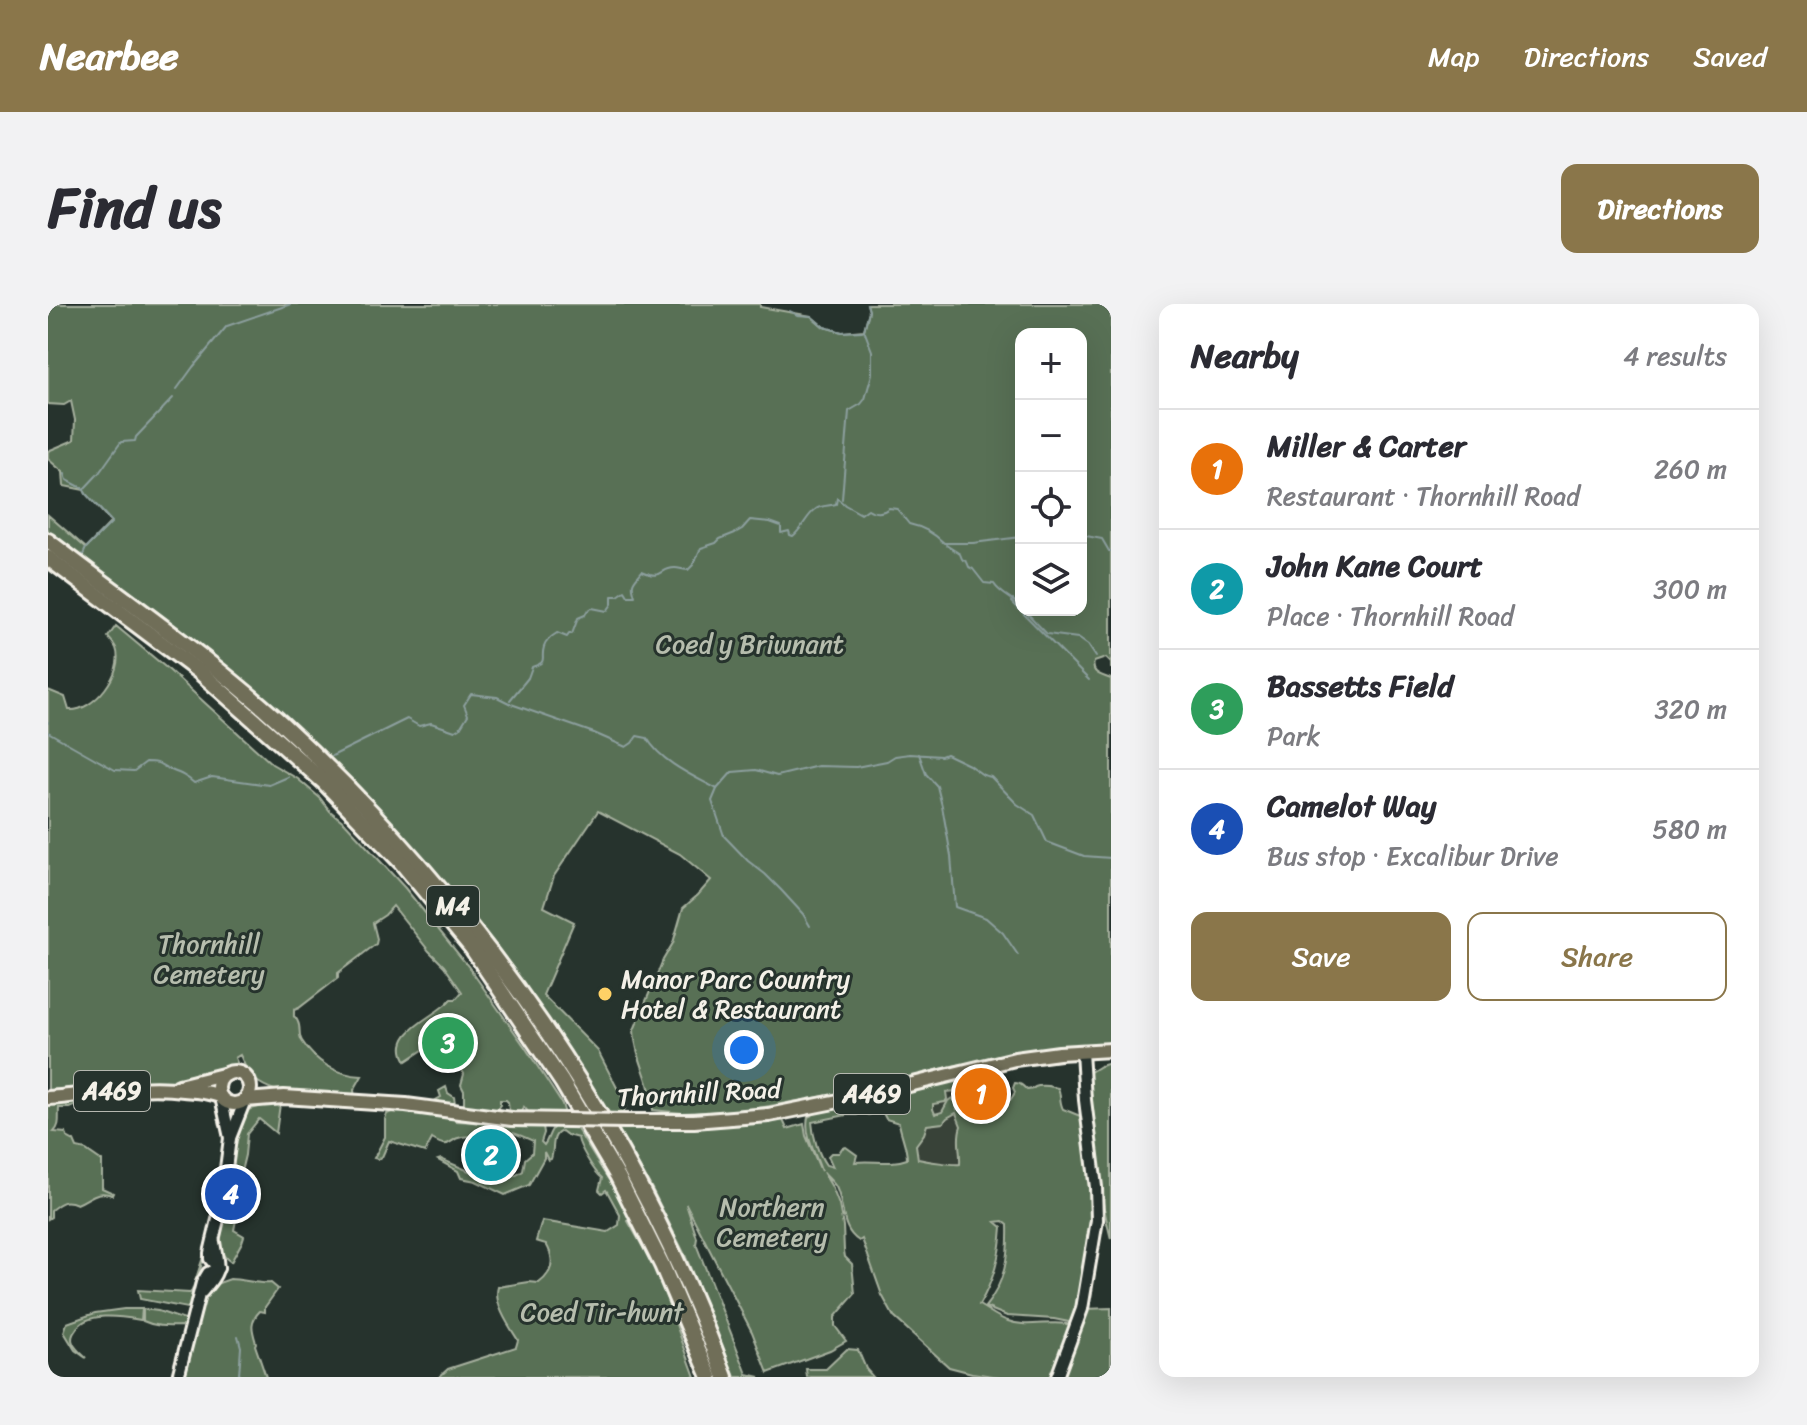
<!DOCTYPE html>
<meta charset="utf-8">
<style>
:root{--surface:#fff;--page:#f2f2f3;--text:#2b2b33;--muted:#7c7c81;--line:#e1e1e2;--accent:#8a764a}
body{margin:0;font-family:Sriracha,sans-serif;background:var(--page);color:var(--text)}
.controls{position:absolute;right:24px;top:24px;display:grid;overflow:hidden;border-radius:16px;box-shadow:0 8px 32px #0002}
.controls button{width:72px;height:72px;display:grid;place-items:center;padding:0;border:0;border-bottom:2px solid var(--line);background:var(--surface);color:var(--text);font:40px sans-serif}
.you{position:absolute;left:696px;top:746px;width:28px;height:28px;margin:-20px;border:6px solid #fff;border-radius:50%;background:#1a73e8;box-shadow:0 0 0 12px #1a73e833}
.badge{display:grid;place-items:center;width:52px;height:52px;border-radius:50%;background:var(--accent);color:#fff;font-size:26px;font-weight:700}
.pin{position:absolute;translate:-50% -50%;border:4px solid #fff;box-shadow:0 2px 8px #0006}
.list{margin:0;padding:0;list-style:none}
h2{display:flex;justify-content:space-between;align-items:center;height:104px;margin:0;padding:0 32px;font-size:34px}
h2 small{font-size:26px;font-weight:400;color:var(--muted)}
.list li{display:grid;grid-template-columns:52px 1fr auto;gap:24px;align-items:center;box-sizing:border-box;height:120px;padding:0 32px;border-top:2px solid var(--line)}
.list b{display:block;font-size:30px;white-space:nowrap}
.list p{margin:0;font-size:26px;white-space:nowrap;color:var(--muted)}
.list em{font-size:26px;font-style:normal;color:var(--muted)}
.actions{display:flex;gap:16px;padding:24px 32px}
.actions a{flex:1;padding:18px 0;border:2px solid var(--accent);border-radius:16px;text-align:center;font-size:28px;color:var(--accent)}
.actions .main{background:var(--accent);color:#fff}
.icon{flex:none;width:44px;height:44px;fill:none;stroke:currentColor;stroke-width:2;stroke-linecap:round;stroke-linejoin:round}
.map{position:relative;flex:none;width:1063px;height:1073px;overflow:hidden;border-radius:16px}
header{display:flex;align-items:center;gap:48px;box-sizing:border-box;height:112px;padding:0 40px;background:var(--accent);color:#fff}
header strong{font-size:38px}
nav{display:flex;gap:44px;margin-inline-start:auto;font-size:28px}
.intro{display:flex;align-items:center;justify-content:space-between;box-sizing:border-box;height:192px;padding:0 48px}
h1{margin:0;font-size:56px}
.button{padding:20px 36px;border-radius:16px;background:var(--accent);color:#fff;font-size:28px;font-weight:700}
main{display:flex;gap:48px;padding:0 48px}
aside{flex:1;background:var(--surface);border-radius:16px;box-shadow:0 8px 32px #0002}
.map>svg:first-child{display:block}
.built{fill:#394238}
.green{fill:#587055;stroke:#a6b09e;stroke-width:2;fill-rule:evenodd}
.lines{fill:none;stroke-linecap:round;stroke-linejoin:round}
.stream{stroke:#8c9f9e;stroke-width:2}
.secondary-casing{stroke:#f4f1e8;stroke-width:16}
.primary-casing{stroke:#f4f1e8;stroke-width:18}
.highway-casing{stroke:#f4f1e8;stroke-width:20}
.secondary{stroke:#26332d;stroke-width:10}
.primary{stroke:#706e59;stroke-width:12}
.highway{stroke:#706e59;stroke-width:14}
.primary-bridge-casing{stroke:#f4f1e8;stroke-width:18;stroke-linecap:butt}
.primary-bridge{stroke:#706e59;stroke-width:12}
.poi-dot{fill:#ffd166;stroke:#26332d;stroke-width:3}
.labels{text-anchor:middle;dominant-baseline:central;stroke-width:6;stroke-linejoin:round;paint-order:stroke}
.shield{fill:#26332d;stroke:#b6b8b0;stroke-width:2}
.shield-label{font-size:24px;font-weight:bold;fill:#f4f1e8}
.park-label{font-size:26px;fill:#b6bdad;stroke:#26332d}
.poi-label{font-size:26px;fill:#f4f1e8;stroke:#26332d;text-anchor:start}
.street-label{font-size:26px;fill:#f4f1e8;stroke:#26332d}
</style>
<header>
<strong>Nearbee</strong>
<nav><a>Map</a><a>Directions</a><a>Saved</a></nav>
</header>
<div class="intro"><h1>Find us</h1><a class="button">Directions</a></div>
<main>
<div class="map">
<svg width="1063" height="1073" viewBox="0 0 1063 1073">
<rect width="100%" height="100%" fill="#26332d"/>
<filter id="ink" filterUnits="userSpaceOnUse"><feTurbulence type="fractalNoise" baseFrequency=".0125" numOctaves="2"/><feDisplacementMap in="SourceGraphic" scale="16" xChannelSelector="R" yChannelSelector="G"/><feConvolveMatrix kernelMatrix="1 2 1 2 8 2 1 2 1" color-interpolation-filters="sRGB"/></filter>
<g filter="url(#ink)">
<!-- built -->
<polygon class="built" points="939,770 942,783 949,782 952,805 919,860 908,863 865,856 858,791 902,778"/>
<!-- green -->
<g class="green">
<path d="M0,0H712V3L763,12L776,23L794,28L816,26L821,7L819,0H1063V365V359L1058,354L1046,358C1043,370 1053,371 1063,375V741L1018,745L1012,742L904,762L821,784L700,806L634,809L605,806C604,778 587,754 586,726L615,656L625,639L635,604L650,591L663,576L632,550L550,507L506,572L496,603L526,618L495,691L550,747L578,801L575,811L557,812C467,638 315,475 165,351C112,308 55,269 0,227V211L38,244L63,218L38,190L36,186L16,182L15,168L0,155V147L26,136L27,116L23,97L16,101L0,100ZM973,30H1033V306H973Z"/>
<path d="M68,322L122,367L224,460L250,475L272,494L282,507L297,519L357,584L420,662L477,743L514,800L517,810H482L476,803L474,808L461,807L460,798L458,796H452V801L446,808L387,800L386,797L393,793L391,787L398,783L400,789L406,793L407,799L416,801V787L413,781L416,770L399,739L381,742L358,757C339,727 389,713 403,695H408L414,688L396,662L381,647L345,602L337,611L325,619L329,635L328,640L290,669V674L251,704L246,706C246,719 245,707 250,718C253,724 250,731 254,737C267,758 289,771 314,772L306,786L307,794C277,792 220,796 201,769C197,764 195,757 192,751L187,754L191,763L179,764L147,773L149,768C131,783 29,787 0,790V386L17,393L21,406C46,408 77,368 68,344C66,340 63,337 60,333Z"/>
<path d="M1063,759V935C1049,881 1045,825 1039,770L1052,762Z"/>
<path d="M934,766L935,769L915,774L918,776V780L909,787L898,788L899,795L897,798L885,800V805L887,810L894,808L900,797L904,794L908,798L909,806L910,803L919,800C933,810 960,806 967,788L965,784L967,779C973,779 975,782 979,786C982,786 985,785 987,783C995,780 1004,783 1010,784C1013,790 1011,798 1015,805L1037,814L1040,848L1041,866L1039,873L1044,901L1043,905L1046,908L1040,959L1026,1019L1006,1015L959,1012L937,1003C957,979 961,952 960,921L955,917L948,918L954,923C952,952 946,976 931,1001C940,1006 950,1014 960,1017C980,1025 1004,1015 1025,1021L1008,1070L1001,1073H952L924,1069L901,1063L846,1013L834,991L814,935L811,937C792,925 797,902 788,883C785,878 779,873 775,868L784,883L791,901L795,922L796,947L797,953L804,960L807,990L787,1013V1022L798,1037L782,1046L720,1069L704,1028L638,900L649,934L648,940L699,1070L712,1073H687L637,951L603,883L569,823C625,825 680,823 735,816L739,825L756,820L758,832L773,867C768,850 756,832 760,813L766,810L762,808L809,798L811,800L812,808L809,811H798L764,818C765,832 770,850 778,861L785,863L780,852L783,849H791L794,844L798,843L809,851L807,858C825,856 843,861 859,855C859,843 853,831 851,819L838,815L835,809L830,808L820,811L816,808L817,801L819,799H817L820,796L860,788ZM908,809L913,822C908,835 913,846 912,860C906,861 878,857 870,855L868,841L876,830L879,821L895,819L899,814Z"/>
<path d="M0,795H50L40,797L37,802L30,801L21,804H11C10,814 13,821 6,828L18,829L19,833L26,837L29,844L38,846L54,857V884L65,889L64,891C48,885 42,895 29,900C17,895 13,898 3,906V913L0,915Z"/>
<path d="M227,799L232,800L228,829L211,815L199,830L197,851L191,876L199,894L194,908L189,911L186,926L196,932L194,938L183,958C170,949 172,943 173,929C173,921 174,911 175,902L179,901C183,890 184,882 182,873C185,865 184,860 185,852C186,836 190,819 199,806Z"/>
<path d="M347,804L405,811L407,817L491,820L495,822L496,829L493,838L496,841C501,835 501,826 508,821L527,822L579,905L581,912L580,917L609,968L647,1073H391L400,1065L468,1043L470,1036C461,1022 445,999 450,983L481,978L491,979C506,968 507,955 498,940L488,937L494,917L560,928L571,921L572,911L560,889L558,886L554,889L551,886L554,874C546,868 531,842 530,834L519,831L514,827C502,831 507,844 503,855L500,856L496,848V854L481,881L457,891L428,877L413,874L410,867L390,856L393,855L442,876C452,877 468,873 475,867L477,855L484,849L485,837C478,834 467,828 459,828C447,828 446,837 433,828C425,833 422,832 414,833C399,835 404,847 384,835L377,848L341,837L334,853L330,855L326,854L337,833V815L339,810L344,808Z"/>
<polygon points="156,950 144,1000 139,1004 92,995 90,986 142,989 144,987"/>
<path d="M182,975C193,975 216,981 223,979L230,985L217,1003V1008L212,1007C201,1018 204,1025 208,1039L207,1041L218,1073H133L157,993L165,981Z"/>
<polygon points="1063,1004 1063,1073 1012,1073 1036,1005"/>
<path d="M76,1005H94L93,1016C75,1013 38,1006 27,1027C24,1031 23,1035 25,1039C27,1044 34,1050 38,1054L27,1046L16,1028L19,1019L47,1009Z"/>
<path d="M95,1005L110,1007L137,1016L139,1020L128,1062L136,1022C121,1022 110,1024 95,1017Z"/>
<polygon points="799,1045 810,1046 818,1065 825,1073 759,1073 758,1065 778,1065"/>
</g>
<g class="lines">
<!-- stream -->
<g class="stream">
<polyline points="742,7 749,11 763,12 776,23 794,28 814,27"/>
<polyline points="129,85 145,63 179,22 243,0"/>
<polyline points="17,170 19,176 36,185 38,190 64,218 38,244 35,251"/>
<polyline points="36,185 51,169 73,138 87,137 88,133 125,94"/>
<polyline points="794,195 801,107 813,100 817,95 824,70 824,47 816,26 821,7 819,0"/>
<polyline points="1033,231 1054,235 1061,247 1063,247"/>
<path d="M898,241L912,250L914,255L919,258L921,263L925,265L936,279L946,280C952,290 965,294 973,303"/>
<polyline points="965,295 964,298 1041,376"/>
<polyline points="976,306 999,330 1030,334 1040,341 1048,353"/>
<path d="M462,396L480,374L484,363C501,357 492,356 496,343C498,337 504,332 509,329L519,333L521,330H524L530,314L537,311L539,307L544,304L559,307L564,300V292H570L577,287L580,292H587C582,277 586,278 594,267C616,277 611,264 627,264C631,264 636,266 640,266L645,261L653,244L668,239L672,235L687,229L694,225L702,216L722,218L733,222V229L741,227L742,231L745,232C754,225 759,211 768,205C773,201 781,202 788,200L789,194L797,201L813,210L820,205C827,210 835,209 841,204L849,205L861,220C875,223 886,229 896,239H925L973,233"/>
<polyline points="0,418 0,419"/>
<path d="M0,428L67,466L86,467L98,458C115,458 110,461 123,466C133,470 138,472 146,479L164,473L221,481L240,473"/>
<polyline points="871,450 878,470 889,482 894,502 903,552 907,603 938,614 955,629 970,651"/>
<path d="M284,452L359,415L371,422L383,419L407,427L412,424L420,411L416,401L423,390L449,393L463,400L546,429L578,443L584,439L589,432L599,434C613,458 645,472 669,485L684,468L708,466L729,472L770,462L808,463L839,457L847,452L862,450L893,452L898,450L921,461L935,471L943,473L969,500L986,511L999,538L1036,552L1063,554"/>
<polyline points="669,485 664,497 676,532 700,557 717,570 733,586 755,610 762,622"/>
<polyline points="189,1073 191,1071 193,1043 190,1032"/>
</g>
<defs>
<g id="secondary">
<polyline points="173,793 182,834"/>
<polyline points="170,964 162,955 162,949 173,903 182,834 197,796"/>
<path d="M154,988C173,965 171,967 166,938"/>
<polyline points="130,1073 154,979 160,969 170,964"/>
<polyline points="1009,1073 1034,1005 1049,916 1048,883 1037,796 1034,748"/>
</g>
<g id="primary">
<circle cx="186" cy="784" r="16"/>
<polyline points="131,782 179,770"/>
<path d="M0,794C45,791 91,780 136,786C149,787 160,787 172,792"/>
<polyline points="197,796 236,793 358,801 464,815 520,816"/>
<polyline points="577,817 646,817 721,811 816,792 967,755 1011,749 1063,746"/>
</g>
<g id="highway">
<path d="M0,237C78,297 160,353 233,419C428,598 585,824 677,1073"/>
<polyline points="0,254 153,369 275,477 353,558 424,644 514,778 570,873 614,961 662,1073"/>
</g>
</defs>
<!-- secondary casing -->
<use href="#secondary" class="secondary-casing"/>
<!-- primary casing -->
<use href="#primary" class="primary-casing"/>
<!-- highway casing -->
<use href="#highway" class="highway-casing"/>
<!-- secondary -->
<use href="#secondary" class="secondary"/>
<!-- primary -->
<use href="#primary" class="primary"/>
<!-- highway -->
<use href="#highway" class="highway"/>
<defs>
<polyline id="primary-bridge" points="520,816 577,817"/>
</defs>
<!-- primary-bridge casing -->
<use href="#primary-bridge" class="primary-bridge-casing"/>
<!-- primary-bridge -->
<use href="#primary-bridge" class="primary-bridge"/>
</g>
</g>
<!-- markers -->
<circle class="poi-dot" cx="557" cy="690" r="8"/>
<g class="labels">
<!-- shield labels -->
<g class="shield">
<rect x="379" y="582" width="52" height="40" rx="6"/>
<rect x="26" y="767" width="76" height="40" rx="6"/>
<rect x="786" y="770" width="76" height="40" rx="6"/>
</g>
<g class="shield-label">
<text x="405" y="602">M4</text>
<text x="64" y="787">A469</text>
<text x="824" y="790">A469</text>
</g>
<!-- park labels -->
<g class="park-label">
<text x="702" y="340">Coed y Briwnant</text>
<text x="161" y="640">Thornhill<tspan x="161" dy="30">Cemetery</tspan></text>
<text x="724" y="903">Northern<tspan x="724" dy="30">Cemetery</tspan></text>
<text x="554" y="1008">Coed Tir-hwnt</text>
</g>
<!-- poi labels -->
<g class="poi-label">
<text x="573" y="675">Manor Parc Country<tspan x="573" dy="30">Hotel &amp; Restaurant</tspan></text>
</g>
<!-- street labels -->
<g class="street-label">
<text transform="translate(651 789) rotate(-3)">Thornhill Road</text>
</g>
</g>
</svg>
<div class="controls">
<button>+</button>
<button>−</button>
<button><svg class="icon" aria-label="locate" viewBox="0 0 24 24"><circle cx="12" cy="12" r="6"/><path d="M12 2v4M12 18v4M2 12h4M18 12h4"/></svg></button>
<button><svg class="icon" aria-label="layers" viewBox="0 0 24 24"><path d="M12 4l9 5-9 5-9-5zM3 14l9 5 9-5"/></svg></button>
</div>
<div class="you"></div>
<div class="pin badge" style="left:933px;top:790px;background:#e8710a">1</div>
<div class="pin badge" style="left:443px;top:851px;background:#0f9aa8">2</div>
<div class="pin badge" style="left:400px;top:739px;background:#2e9e5b">3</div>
<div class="pin badge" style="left:183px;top:890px;background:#1a4fb4">4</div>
</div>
<aside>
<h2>Nearby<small>4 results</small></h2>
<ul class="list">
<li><span class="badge" style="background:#e8710a">1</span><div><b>Miller &amp; Carter</b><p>Restaurant · Thornhill Road</p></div><em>260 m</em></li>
<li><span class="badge" style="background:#0f9aa8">2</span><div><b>John Kane Court</b><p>Place · Thornhill Road</p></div><em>300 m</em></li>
<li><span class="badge" style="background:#2e9e5b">3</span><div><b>Bassetts Field</b><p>Park</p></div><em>320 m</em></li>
<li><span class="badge" style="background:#1a4fb4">4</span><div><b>Camelot Way</b><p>Bus stop · Excalibur Drive</p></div><em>580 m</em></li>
</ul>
<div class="actions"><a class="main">Save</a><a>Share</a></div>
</aside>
</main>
